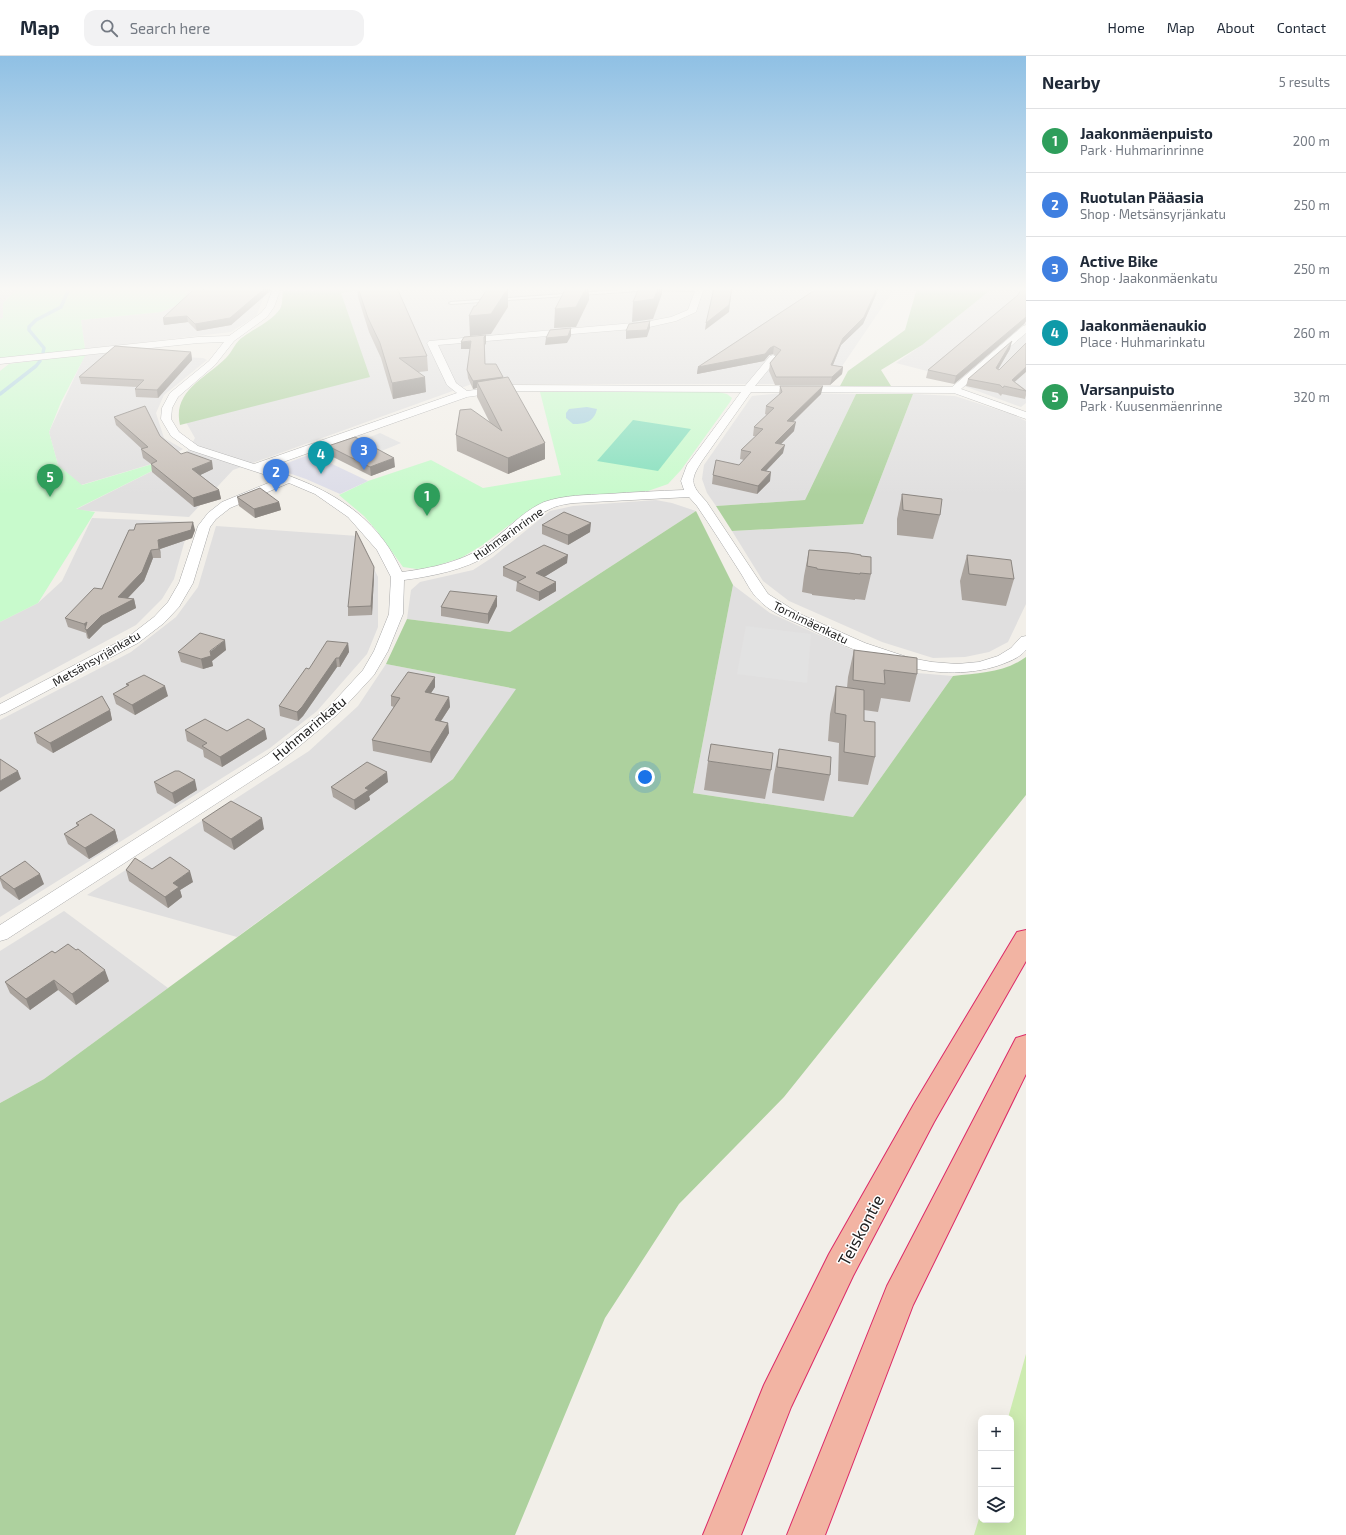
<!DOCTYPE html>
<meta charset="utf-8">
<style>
:root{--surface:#fff;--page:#f2f2f3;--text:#1f2937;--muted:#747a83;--line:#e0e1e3;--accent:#db2777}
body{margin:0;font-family:"Exo 2",sans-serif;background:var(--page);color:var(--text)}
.controls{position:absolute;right:12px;bottom:12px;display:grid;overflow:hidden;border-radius:8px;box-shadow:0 4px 16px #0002}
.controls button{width:36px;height:36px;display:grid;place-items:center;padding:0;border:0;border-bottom:1px solid var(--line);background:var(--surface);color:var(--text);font:20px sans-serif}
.you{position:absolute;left:645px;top:721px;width:14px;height:14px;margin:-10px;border:3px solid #fff;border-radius:50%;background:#1a73e8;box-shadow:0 0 0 6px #1a73e833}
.badge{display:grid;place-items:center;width:26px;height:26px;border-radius:50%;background:var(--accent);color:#fff;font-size:13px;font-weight:700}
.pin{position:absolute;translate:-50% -33px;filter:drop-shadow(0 1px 2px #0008)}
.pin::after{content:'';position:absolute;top:21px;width:14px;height:12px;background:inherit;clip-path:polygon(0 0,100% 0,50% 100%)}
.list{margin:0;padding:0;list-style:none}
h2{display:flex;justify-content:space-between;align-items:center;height:52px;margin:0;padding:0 16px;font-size:17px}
h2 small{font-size:13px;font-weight:400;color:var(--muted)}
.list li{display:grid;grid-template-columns:26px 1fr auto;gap:12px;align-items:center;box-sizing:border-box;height:64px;padding:0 16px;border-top:1px solid var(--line)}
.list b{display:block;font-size:15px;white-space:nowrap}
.list p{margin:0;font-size:13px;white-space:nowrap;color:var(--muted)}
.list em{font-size:13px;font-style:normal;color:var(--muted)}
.icon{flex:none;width:22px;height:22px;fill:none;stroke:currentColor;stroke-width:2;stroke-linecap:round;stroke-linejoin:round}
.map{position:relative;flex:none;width:1026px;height:1479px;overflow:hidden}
header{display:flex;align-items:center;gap:24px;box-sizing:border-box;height:56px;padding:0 20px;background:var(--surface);border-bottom:1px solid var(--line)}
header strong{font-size:19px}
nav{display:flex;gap:22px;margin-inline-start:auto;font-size:14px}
.search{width:280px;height:36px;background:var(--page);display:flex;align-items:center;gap:10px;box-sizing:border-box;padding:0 14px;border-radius:12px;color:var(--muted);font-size:15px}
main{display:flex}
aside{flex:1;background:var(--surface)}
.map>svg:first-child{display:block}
.residential{fill:#e0dfdf}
.grass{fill:#cdebb0}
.forest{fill:#add19e}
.park{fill:#c8facc}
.pitch{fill:#88e0be}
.parking{fill:#e2e2e2}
.plaza{fill:#dddde8}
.water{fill:#aad3df}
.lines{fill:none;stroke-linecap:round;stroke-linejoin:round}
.stream{stroke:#aad3df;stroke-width:3.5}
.service-casing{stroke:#a9a9a9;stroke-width:2}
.minor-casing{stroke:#a9a9a9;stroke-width:1}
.trunk-casing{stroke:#dc2a67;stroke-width:2}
.service{fill:#fff;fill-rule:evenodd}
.minor{fill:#fff;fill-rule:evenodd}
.trunk{fill:#f2b4a3;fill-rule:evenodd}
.wall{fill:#aba49e}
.shaded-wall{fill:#8b8681}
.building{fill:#c7bfb8;stroke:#8b8681}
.labels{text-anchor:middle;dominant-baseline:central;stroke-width:3;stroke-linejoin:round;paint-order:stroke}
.far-street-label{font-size:12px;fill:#222;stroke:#fff}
.street-label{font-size:14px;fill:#222;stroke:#fff}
.near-street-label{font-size:17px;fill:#222;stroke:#fff}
</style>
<header>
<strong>Map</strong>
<div class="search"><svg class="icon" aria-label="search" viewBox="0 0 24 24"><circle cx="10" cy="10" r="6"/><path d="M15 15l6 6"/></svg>Search here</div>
<nav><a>Home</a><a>Map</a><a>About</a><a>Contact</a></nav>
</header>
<main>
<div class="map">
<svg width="1026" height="1479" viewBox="0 0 1026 1479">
<rect width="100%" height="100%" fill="#f2efe9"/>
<!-- residential -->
<g class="residential">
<polygon points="0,232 18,232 3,247 3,262 0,263"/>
<polygon points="190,232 267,232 257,259 231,276 85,293 81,264 161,256 182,247"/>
<polygon points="287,232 895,232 830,328 472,328 233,414 189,461 75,454 186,398 195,382 183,361 281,256"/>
<polygon points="993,232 1026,232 1026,347 1021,351 964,330 954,322 896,307 922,289"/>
<polygon points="100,297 203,302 207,304 164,339 156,357 164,382 183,393 165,404 81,429 58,409 49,376 85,299"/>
<polygon points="783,337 856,338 805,444 716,450 707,437 702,423 704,409 752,340"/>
<polygon points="913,338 955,340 1014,359 1026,365 1026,548 1008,586 989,596 965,601 933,602 882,586 789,545 763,525 732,475 863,468"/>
<polygon points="656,444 672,447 696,455 510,576 407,563 411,534 420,526 473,514 493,501 550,455 573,450"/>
<polygon points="92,462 190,466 174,523 162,543 136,569 0,642 0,566 38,547 62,525"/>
<polygon points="216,470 358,480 378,521 378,571 367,598 317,655 270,692 0,861 0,664 131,596 176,561 198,531"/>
<polygon points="733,529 770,557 877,605 917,617 953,620 853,761 693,737"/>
<polygon points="386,608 517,633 453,723 237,881 87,839 309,695 358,650"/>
<polygon points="64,855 168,932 44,1023 0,1047 0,895"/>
</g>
<!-- grass -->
<polygon class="grass" points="1026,1298 1026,1479 974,1479 981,1456 981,1464 1011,1464 1011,1362 1008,1362"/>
<!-- forest -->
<g class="forest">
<path d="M318,232H370L341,237L370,321L180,369C172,335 206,322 226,302C233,295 235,286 243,281C255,272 272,265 280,253C283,248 282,240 283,235H314Z"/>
<polygon points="917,232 993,232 922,289 881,314 891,330 840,330 848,315 905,274"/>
<polygon points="856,338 913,338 863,468 732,475 716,450 805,444"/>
<path d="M696,455L733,529L693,737L853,761L953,620C979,617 1004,617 1026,601V739L784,1041L679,1148L605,1262L515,1479H0V1047L44,1023L453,723L516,633L386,608L407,563L510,576Z"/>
</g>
<!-- park -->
<g class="park">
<polygon points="18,232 190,232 182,247 161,256 81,264 85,293 0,302 0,263 3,262 3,247"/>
<polygon points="86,298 61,346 49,376 58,409 82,429 186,398 76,453 95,456 38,547 0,566 0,315 9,308"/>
<polygon points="540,336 718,336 727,338 732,342 730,346 681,414 668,428 648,435 576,440 548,446 532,452 481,490 461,502 429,512 417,513 403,511 377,475 364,460 339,439 368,425 431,404 483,432 561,419"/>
</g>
<!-- pitch -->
<polygon class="pitch" points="633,364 691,373 658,415 597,405"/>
<!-- parking -->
<g class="parking">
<polygon points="380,377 401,387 374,398 352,388"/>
<polygon points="746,570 811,578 807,627 737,618"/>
</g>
<!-- plaza -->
<polygon class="plaza" points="311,398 368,425 340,438 306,423 274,412"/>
<!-- water -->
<path class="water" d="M587,351L597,353C594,366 585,368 573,368L566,362V357L569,353Z"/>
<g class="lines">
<!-- stream -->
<g class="stream">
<polyline points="43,297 44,292 29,274 29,271 36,264 61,251 68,235 66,232"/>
<polyline points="0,338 36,310 40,305"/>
</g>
<defs>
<polygon id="service" points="648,232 700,233 702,234 700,235 653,234 451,248 449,247 451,246"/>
<path id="minor" d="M273,232H281L274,251L267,261L234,285L215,309L178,341L172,352L171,363L179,376L198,390L254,408L457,337L447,329L427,287L429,285L645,266L671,261L688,254L696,232H704L696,256L676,265L645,272L438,289L456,327L467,335L509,329L745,330L770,300L773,299L778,302L755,330L952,331L1023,270L1026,269V277L961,333L1026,356V363L954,337L751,336L702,405C689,425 691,429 706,445L768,538L800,558L865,587L910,602L932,606L957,608L979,606L998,600L1011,592L1021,581L1026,580V594C1018,603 1008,606 997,610C933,630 863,600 806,571C790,564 771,557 759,544C751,537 746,525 740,516C726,494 712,472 697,450L689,441L574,447C566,448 558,449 550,453C527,463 511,485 489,499C464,514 433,520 404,524L403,558L388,595L374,619L338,658L279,707L7,883L0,885V869L267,699L328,652L363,614L374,595L389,558L391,521L377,494L348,461L315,438L289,427L230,452L216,463L210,471L193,527L179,551L164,567L138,587L5,657L0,659V648L128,581L154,561L168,546L179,527L198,470L208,457L222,446L278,423L190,394L171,380L161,363L162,352L170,337L209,305L224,286L198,287L0,308V302L198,281L229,280L261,257L266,251ZM509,335L741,336L687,409L681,425L684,434C658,435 633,436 608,438C586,439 564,439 544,446C523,455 507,474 488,488C462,506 432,512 402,516C398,508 394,500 389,492C360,448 314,427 266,412L467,341Z"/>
<g id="trunk">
<polygon points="1026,874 1026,905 934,1066 853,1220 791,1351 741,1479 703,1479 764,1329 829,1198 914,1048 1017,876"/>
<polygon points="1026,979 1026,1018 913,1249 825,1479 787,1479 887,1230 1016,982"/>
</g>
</defs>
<!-- service casing -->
<use href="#service" class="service-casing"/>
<!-- minor casing -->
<use href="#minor" class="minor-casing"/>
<!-- trunk casing -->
<use href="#trunk" class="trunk-casing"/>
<!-- service -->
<use href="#service" class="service"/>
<!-- minor -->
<use href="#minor" class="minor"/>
<!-- trunk -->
<use href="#trunk" class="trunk"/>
</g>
<!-- wall -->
<g class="wall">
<polygon points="357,232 397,232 427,300 428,315 419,316 426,336 393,343 381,302 369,276 358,241"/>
<polygon points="818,232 879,232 863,268 841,289 833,309 843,311 842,318 830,329 775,329 769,315 770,307 776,300 773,298 769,299 764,305 697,318 698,311"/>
<polygon points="1026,232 1026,265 1024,268 954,328 926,322 928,314"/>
<polygon points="270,235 231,269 197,275 188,266 164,269 163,262"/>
<polygon points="461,286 486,287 485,289 485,308 503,321 503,322 545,387 545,403 508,418 457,395 456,379 490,367 477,341 477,332 473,333 468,322 467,314 470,293 461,293"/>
<polygon points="1010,293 998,314 1026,334 1026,339 1025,343 1002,338 1001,340 998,337 966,330 968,323"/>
<polygon points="191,296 192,304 158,342 136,341 135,333 137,331 81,328 79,321"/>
<polygon points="780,330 821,338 793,366 794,375 781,388 783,397 766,415 770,425 757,438 712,428 713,419 739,409 744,404 740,403 741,394 756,380 753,380 754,371 767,359 765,358 766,350 779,339"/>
<polygon points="114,361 160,380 181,398 213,413 200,419 219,434 221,443 194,451 152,416 151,408 143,402 141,393 142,393 116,369"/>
<polygon points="328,390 395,411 371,420 329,399"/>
<polygon points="902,438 940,459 933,483 897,479 897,463"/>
<polygon points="237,441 279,446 281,454 255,462 239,450"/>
<polygon points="542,469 590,476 568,489 542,478"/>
<polygon points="129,474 195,474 192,482 160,493 161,502 153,502 144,525 128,542 134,543 136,552 103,569 89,583 87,582 86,577 68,571 65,562 102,533"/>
<polygon points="809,494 861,500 871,518 865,544 855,543 855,544 812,539 812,538 802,536 804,520"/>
<polygon points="967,499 1014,523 1006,550 962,544 960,525"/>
<polygon points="567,507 544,521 556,535 539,545 516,535 517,526 503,520 503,511"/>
<polygon points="374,511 374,520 372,559 348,560 348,551"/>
<polygon points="497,540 497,550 488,568 441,560 441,551"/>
<polygon points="348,587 349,596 340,611 337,611 303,660 298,665 280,660 279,650"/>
<polygon points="226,594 212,605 213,610 203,613 181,606 178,596"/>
<polygon points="854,594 917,618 910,646 881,642 878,656 864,654 864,665 875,701 868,729 838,725 839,687 828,685 830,658 836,630 847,632 848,621"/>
<polygon points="435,621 435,631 431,637 449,641 450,651 441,665 448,667 449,677 431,707 373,695 372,684 394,651 391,650 391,640"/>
<polygon points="126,628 168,640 135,659 116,648 113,638 127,630"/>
<polygon points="110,654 112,664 53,697 37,687 34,677"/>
<polygon points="185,674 227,675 267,683 222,711 204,701 203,694 187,685"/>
<polygon points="779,693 830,719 824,745 772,737 774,719"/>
<polygon points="708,705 771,714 765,743 704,734"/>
<polygon points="154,726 197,734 175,748 157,737"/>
<polygon points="388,726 369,740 370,744 355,754 333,741 331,731"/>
<polygon points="202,764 264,773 234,794 204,775"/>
<polygon points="76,767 115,774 118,785 89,803 68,788 64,778 77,770"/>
<polygon points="152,813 193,826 180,834 182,841 168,852 129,825 126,814"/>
<polygon points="0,821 44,828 19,844 3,832 0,824"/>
<polygon points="52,895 109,925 76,949 58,934 30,954 10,937 5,926"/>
</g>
<!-- shaded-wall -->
<g class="shaded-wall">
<polygon points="265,232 272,232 270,235 231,269 197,275 195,268"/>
<polygon points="508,232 508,251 491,278 470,280 469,260"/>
<polygon points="586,232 589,232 589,244 576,271 554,272 555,253"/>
<polygon points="658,232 662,232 662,238 653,263 632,266 633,246"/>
<polygon points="732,232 729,256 705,274 706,267"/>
<polygon points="806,232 811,232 805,234"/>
<polygon points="877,232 879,232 863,268 841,289 830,316 831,309 843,282"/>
<polygon points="187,260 188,266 164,269 163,262"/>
<polygon points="1026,261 1026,265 1024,268 954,328 956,320"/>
<polygon points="650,265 650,272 647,281 626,283 626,275"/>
<polygon points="571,272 571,280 567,287 545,289 546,282"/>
<polygon points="486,279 486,287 485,289 484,281"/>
<polygon points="471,285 471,293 461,293 461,286"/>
<polygon points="1012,285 1010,293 994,320 996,312"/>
<polygon points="774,290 773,298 769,299 764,305 697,318 698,311"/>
<polygon points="191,296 192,304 158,342 157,334"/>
<polygon points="843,311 842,318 830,329 832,321"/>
<polygon points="1026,311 1026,316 1009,331 1012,324"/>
<polygon points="425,321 426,336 393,343 392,327"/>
<polygon points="503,321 503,328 477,326 477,332 473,333 473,325"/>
<polygon points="823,330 821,338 785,373 787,365"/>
<polygon points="796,366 794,375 774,395 775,387"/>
<polygon points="545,387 545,403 508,418 508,402"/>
<polygon points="785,389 783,397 759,422 761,414"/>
<polygon points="394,402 395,411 371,420 370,411"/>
<polygon points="212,405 213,413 194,422 192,413"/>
<polygon points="771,416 770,425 757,438 758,430"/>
<polygon points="219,434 221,443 194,451 193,442"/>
<polygon points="279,446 281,454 255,462 254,453"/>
<polygon points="193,466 195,474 192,482 160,493 161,502 158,484"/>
<polygon points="591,467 590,476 568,489 568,479"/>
<polygon points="151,494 153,502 144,525 121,549 134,543 136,552 103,569 89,583 84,568 118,541"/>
<polygon points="568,499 567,507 536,526 536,517"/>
<polygon points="374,511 374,520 372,559 371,550"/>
<polygon points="556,526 556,535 539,545 539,536"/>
<polygon points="497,540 497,550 488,568 488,558"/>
<polygon points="225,584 226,594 212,605 213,610 203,613 201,603"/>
<polygon points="348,587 349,596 340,611 339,602"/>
<polygon points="336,602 337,611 303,660 298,665 297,656"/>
<polygon points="435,621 435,631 425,646 425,636"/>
<polygon points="165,630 168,640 135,659 132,649"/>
<polygon points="449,641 450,651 435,674 435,664"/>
<polygon points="110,654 112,664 53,697 50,687"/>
<polygon points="448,667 449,677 431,707 430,696"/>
<polygon points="265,673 267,683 222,711 220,701"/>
<polygon points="18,715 21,723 0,736 0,725"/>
<polygon points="387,716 388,726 369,740 370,744 355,754 354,744 365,732"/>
<polygon points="195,724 197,734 175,748 172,737"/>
<polygon points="262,762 264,773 234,794 231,783"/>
<polygon points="115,774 118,785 89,803 85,792"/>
<polygon points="190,815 193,826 180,834 182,841 168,852 165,841 173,827"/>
<polygon points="40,818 44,828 19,844 14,833"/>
<polygon points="105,914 109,925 76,949 72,938"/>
<polygon points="54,924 58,934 30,954 26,943"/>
</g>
<!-- building -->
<g class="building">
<polygon points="205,232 265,232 230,262 195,268 187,260 163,262 193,234 203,234"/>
<polygon points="358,232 397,232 427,300 399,302 425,321 392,327 380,287 368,262"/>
<polygon points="488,232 508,232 491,258 469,260 474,250 476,250"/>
<polygon points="566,232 586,232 576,251 555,253"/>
<polygon points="639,232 658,232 654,243 633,246"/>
<polygon points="714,232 732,232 729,249 706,267"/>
<polygon points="818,232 877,232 864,261 843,282 831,309 843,311 832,321 776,321 770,307 781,294 774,290 770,292 765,298 698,311"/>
<polygon points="1022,232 1026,232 1026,261 956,320 928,314 1018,239"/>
<polygon points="650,265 647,274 626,275 629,268"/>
<polygon points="571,272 568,280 546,282 550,274"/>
<polygon points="486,279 484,281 485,308 496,308 503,321 473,325 467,314 471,285 461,286 464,281"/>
<polygon points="1012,285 996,312 999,314 1026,287 1026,311 1012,324 1026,335 1004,330 1003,332 1000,329 968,323"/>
<polygon points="115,290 191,296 157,334 135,333 144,324 79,321"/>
<polygon points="508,321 545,387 508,402 456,379 460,354 471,353 502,375 477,326"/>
<polygon points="780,330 823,330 787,365 796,366 775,387 785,389 761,414 771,416 758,430 713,419 716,404 739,409 751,396 741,394 763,373 754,371 774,352 766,350 782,336"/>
<polygon points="145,350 160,380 181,398 187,396 212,405 192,413 219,434 193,442 151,408 157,405 141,393 148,391 114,361"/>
<polygon points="355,381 394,402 370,411 328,390"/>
<polygon points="260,432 279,446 254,453 237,441"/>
<polygon points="902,438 942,443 940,459 903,454"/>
<polygon points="564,456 591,467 568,479 542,469"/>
<polygon points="193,466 191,474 158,484 159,493 151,494 142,516 118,541 134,543 101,560 87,574 85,573 87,566 84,568 65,562 94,532 102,533 129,474 134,474 136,468"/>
<polygon points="356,475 374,511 371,550 348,551"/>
<polygon points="544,489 568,499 536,517 556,526 539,536 517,526 526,521 503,511"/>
<polygon points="809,494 849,497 861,499 861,500 871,501 871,518 860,517 860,518 817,513 817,512 807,510"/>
<polygon points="967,499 1011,504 1014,523 969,518"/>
<polygon points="450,535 497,540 488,558 441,551"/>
<polygon points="200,577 225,584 210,595 211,600 201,603 178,596"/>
<polygon points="327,585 348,587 339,602 336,602 302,651 297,656 279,650 306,612 309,613"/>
<polygon points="854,594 917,602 917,618 884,614 885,628 853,624"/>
<polygon points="408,616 435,621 425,636 449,641 435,664 448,667 430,696 372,684 400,642 391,640"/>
<polygon points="144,619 165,630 132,649 113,638 129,629 126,628"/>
<polygon points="836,630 864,634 864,665 875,666 875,701 844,696 846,659 835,657"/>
<polygon points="102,640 110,654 50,687 34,677"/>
<polygon points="205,663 227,675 248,663 265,673 220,701 202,690 207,687 185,674"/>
<polygon points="711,688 773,697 771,714 708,705"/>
<polygon points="779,693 831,701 830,719 777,711"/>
<polygon points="0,703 18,715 0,725"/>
<polygon points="367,706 387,716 365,732 369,734 354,744 331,731"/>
<polygon points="175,715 179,715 195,724 172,737 154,726"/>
<polygon points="231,745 262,762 231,783 202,764"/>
<polygon points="91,758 115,774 85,792 64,778 79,769 76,767"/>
<polygon points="170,801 190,815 173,827 179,831 165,841 126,814 135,802 152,813"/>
<polygon points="25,805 40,818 14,833 0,822 0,821"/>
<polygon points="68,888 76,894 78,893 105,914 72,938 54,924 26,943 5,926 52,895 55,897"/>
</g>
<!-- sky -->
<linearGradient id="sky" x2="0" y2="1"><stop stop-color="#8fc0e4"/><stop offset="0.53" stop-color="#f9f8f5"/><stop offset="1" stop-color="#f9f8f5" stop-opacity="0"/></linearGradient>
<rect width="1026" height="439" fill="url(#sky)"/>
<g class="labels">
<!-- far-street labels -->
<g class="far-street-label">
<text transform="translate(508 477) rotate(-35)">Huhmarinrinne</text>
<text transform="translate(811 566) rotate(26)">Tornimäenkatu</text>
<text transform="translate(96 602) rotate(-30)">Metsänsyrjänkatu</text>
</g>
<!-- street labels -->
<g class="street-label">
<text transform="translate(309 672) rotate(-40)">Huhmarinkatu</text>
</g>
<!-- near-street labels -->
<g class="near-street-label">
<text transform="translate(860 1174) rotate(-62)">Teiskontie</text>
</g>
</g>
</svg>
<div class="controls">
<button>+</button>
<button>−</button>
<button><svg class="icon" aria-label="layers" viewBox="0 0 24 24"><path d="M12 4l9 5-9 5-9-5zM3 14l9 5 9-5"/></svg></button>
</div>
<div class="you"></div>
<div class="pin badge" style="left:427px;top:460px;background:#2e9e5b">1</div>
<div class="pin badge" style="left:276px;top:436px;background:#3f7fe0">2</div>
<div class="pin badge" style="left:364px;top:414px;background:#3f7fe0">3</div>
<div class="pin badge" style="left:321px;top:418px;background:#0f9aa8">4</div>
<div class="pin badge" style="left:50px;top:441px;background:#2e9e5b">5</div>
</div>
<aside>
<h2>Nearby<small>5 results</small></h2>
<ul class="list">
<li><span class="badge" style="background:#2e9e5b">1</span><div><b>Jaakonmäenpuisto</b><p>Park · Huhmarinrinne</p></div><em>200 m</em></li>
<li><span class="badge" style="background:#3f7fe0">2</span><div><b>Ruotulan Pääasia</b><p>Shop · Metsänsyrjänkatu</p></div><em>250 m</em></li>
<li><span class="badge" style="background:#3f7fe0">3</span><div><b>Active Bike</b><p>Shop · Jaakonmäenkatu</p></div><em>250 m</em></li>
<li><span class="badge" style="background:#0f9aa8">4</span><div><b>Jaakonmäenaukio</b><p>Place · Huhmarinkatu</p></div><em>260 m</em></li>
<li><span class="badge" style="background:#2e9e5b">5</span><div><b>Varsanpuisto</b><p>Park · Kuusenmäenrinne</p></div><em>320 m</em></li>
</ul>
</aside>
</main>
